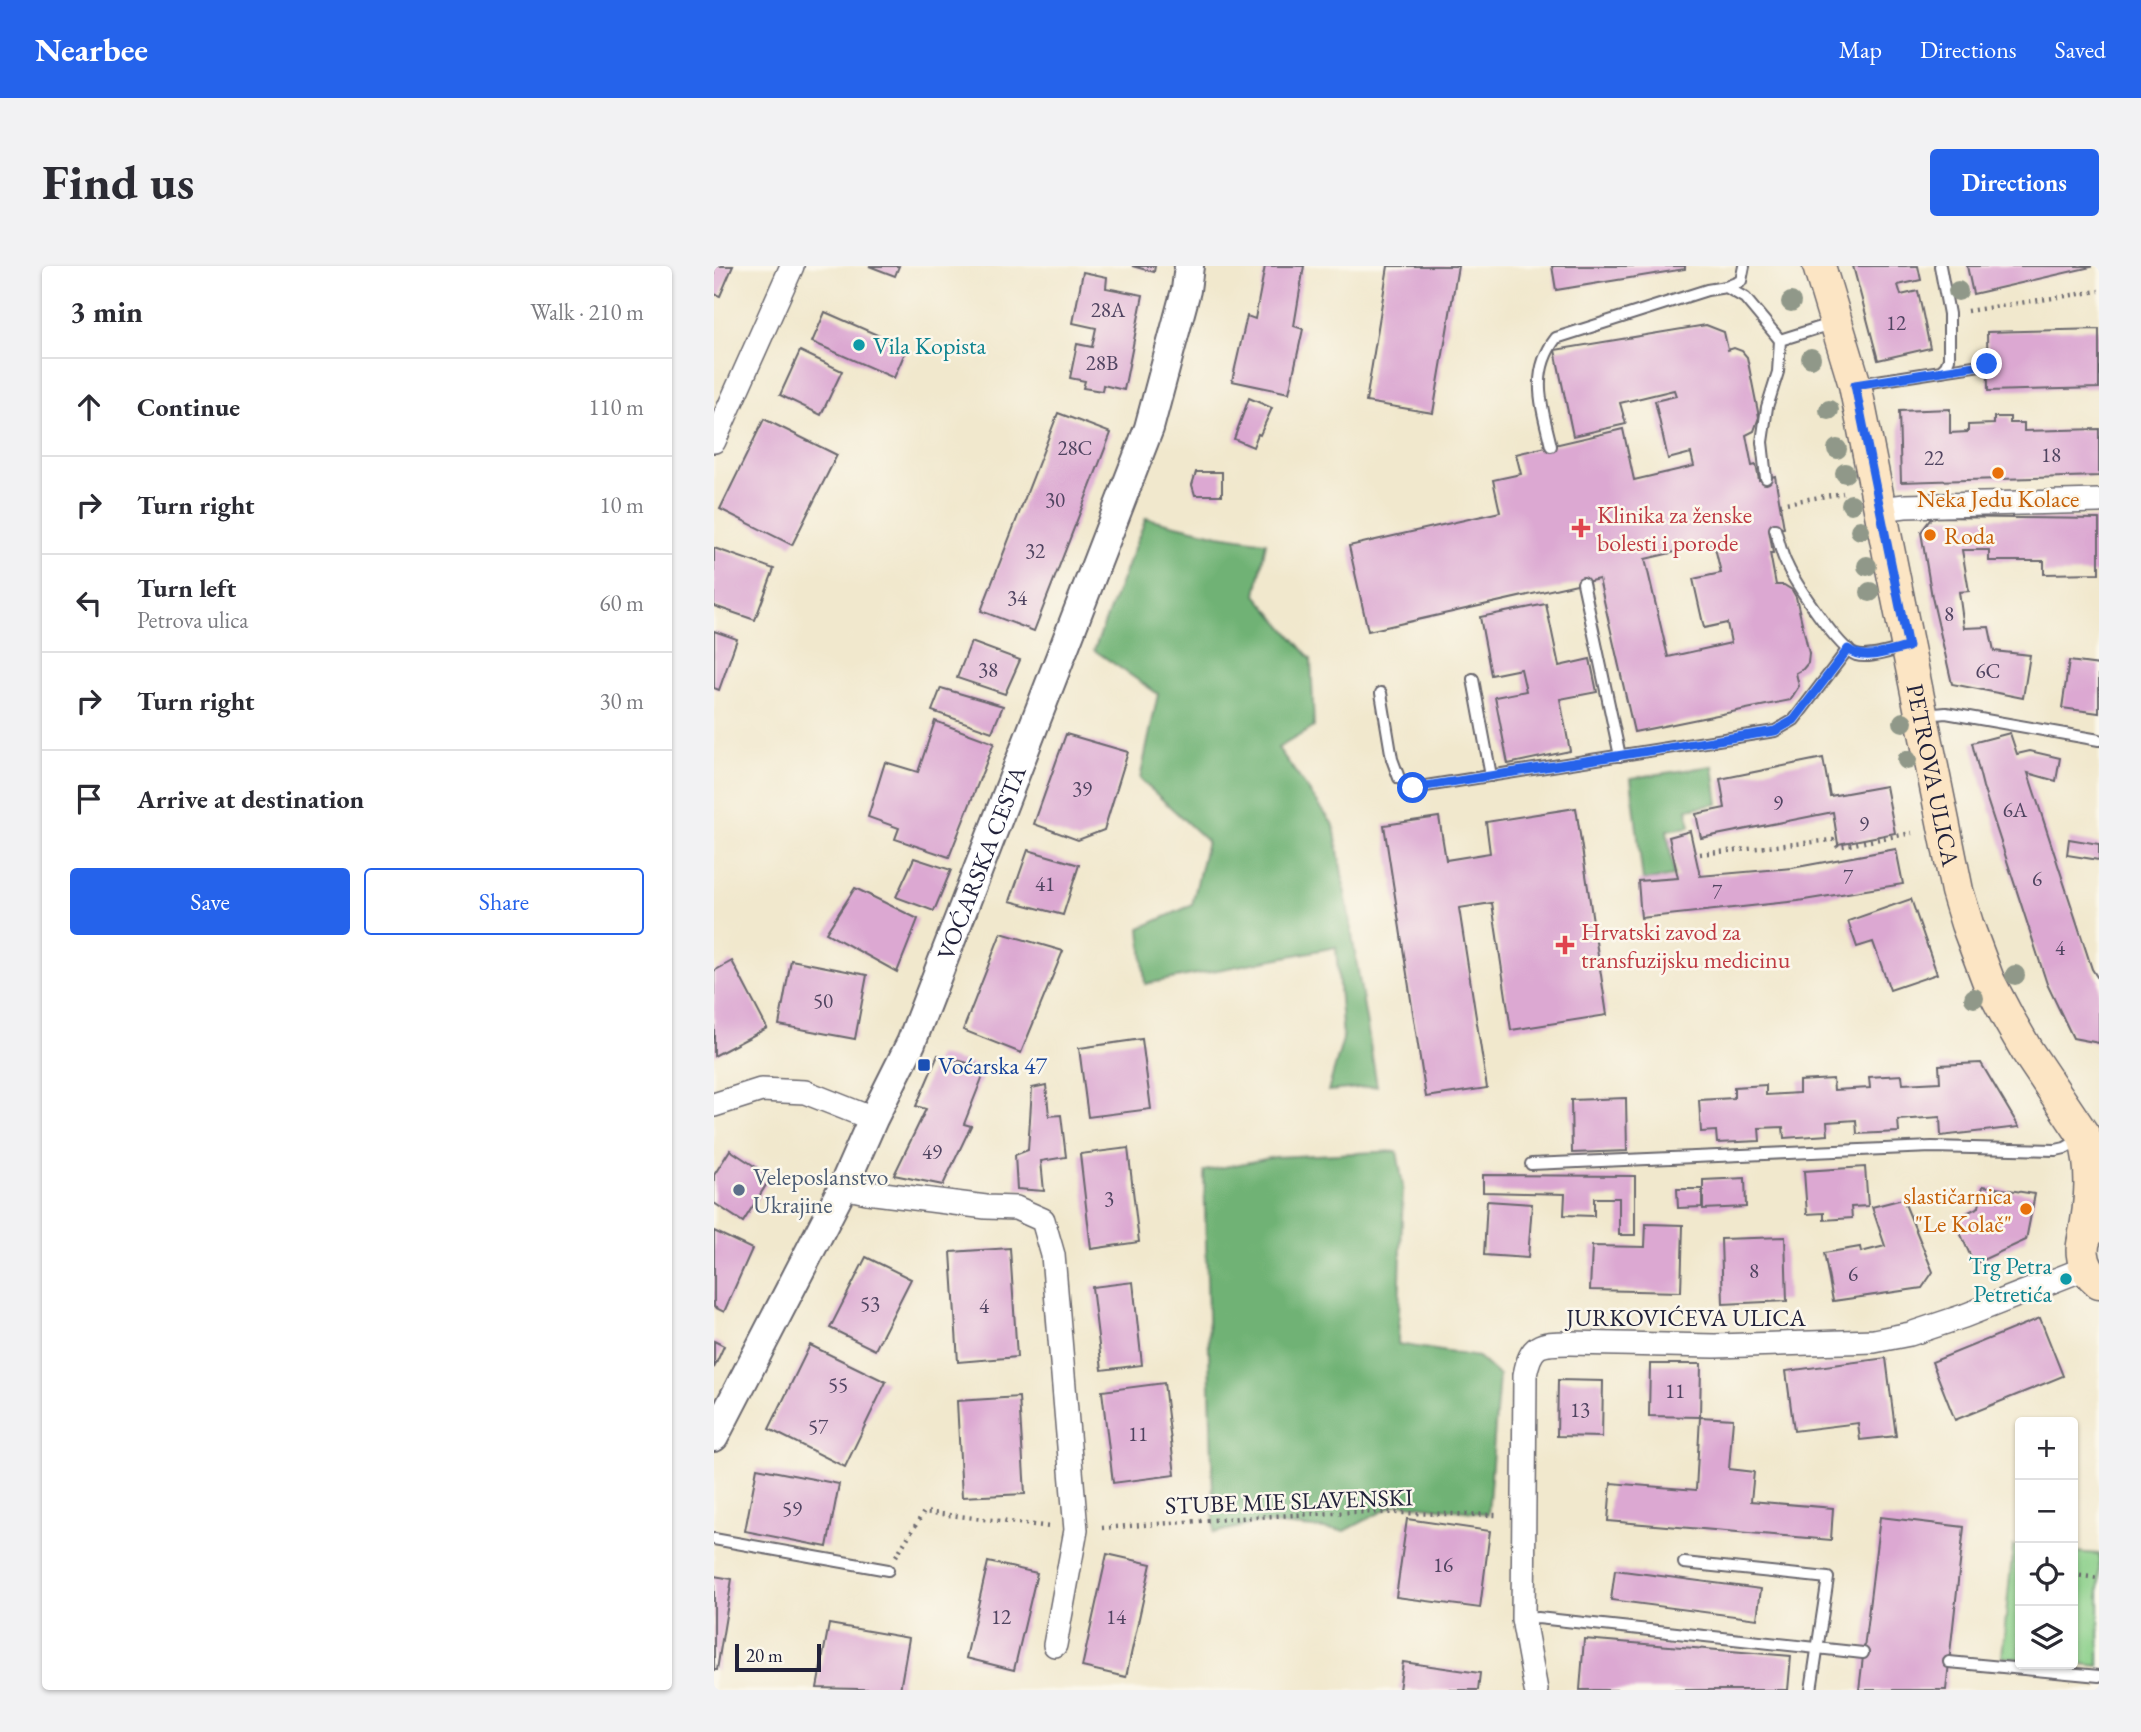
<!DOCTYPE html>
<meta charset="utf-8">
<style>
:root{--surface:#fff;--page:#f2f2f3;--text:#2b2b33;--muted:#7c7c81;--line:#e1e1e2;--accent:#2563eb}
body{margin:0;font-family:"EB Garamond",serif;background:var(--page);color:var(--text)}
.controls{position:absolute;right:21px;bottom:21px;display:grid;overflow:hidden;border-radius:7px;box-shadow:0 2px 5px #0004}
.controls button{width:63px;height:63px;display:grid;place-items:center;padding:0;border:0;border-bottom:2px solid var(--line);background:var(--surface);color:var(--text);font:35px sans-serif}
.scale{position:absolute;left:21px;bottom:18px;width:86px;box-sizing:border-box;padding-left:7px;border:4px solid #22223b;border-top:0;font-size:19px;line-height:24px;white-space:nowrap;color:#22223b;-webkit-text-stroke:5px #fbf7ec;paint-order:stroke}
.stop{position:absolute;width:21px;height:21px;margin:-16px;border:5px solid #2563eb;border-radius:50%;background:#fff}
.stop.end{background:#2563eb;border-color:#fff;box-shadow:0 2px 7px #0008}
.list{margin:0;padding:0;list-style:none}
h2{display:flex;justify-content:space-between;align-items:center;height:91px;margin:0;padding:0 28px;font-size:30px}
h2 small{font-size:23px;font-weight:400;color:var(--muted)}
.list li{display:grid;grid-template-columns:46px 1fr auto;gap:21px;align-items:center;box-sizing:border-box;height:98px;padding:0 28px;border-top:2px solid var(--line)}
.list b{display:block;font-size:26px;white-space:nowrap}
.list p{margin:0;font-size:23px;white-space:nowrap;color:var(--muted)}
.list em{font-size:23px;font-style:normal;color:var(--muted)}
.actions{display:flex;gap:14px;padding:21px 28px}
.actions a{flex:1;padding:16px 0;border:2px solid var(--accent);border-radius:7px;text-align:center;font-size:24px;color:var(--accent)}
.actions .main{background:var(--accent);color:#fff}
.icon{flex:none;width:38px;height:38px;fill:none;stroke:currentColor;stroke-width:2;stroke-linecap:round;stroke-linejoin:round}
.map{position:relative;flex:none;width:1385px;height:1424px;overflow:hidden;border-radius:7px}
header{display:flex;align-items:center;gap:42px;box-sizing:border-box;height:98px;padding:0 35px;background:var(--accent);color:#fff}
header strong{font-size:33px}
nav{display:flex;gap:38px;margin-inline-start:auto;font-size:24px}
.intro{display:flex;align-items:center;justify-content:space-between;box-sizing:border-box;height:168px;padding:0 42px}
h1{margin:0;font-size:49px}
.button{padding:18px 32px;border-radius:7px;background:var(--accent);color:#fff;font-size:24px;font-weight:700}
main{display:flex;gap:42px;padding:0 42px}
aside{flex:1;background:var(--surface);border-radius:7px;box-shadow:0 2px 5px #0004}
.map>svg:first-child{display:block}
.green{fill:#8acf89;stroke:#567862;stroke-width:2}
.forest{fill:#6fb275;stroke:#486a58;stroke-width:2}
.building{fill:#dca8d2;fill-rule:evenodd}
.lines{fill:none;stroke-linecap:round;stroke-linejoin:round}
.service-casing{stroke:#6a676e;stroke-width:14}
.minor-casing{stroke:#6a676e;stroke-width:26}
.tertiary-casing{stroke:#6a676e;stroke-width:32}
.secondary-casing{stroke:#6a676e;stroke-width:35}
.path{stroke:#6a676e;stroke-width:4.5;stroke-dasharray:2 5;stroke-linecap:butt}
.service{stroke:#fff;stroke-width:10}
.minor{stroke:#fff;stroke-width:23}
.tertiary{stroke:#fff;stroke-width:28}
.secondary{stroke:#fce5c4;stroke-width:32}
.tree{fill:#909889}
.route{stroke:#2563eb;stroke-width:9}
.culture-dot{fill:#0f9aa8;stroke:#fbf7ec;stroke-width:2.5}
.food-dot{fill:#e8710a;stroke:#fbf7ec;stroke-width:2.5}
.health-dot{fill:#e0444e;stroke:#fbf7ec;stroke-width:2.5}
.transit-dot{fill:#1a4fb4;stroke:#fbf7ec;stroke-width:2.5}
.service-dot{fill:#5c6f8a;stroke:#fbf7ec;stroke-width:2.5}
.labels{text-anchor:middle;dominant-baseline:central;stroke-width:5;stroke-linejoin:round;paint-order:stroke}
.number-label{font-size:21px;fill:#504461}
.culture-label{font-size:24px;fill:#0d838f;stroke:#fbf7ec;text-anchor:start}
.food-label{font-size:24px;fill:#c56008;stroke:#fbf7ec}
.health-label{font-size:24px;fill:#be3a42;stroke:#fbf7ec;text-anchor:start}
.street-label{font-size:24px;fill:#22223b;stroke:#fbf7ec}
.transit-label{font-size:24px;fill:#164399;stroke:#fbf7ec;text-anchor:start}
.service-label{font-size:24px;fill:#4e5e75;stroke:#fbf7ec;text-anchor:start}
</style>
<header>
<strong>Nearbee</strong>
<nav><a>Map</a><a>Directions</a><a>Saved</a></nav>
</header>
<div class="intro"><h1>Find us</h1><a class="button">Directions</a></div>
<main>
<aside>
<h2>3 min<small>Walk · 210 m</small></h2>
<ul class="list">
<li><svg class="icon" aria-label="ahead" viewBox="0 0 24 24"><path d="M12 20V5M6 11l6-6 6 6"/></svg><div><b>Continue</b></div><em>110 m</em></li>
<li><svg class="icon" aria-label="right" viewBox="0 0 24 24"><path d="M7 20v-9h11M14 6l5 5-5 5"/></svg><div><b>Turn right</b></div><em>10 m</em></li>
<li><svg class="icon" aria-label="left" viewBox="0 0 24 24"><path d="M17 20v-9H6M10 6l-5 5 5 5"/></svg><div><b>Turn left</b><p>Petrova ulica</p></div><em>60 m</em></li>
<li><svg class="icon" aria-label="right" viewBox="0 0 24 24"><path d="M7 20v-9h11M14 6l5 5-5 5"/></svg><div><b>Turn right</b></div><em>30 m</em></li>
<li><svg class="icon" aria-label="arrive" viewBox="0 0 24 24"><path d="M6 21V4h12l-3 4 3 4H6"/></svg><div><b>Arrive at destination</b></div></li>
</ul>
<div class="actions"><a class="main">Save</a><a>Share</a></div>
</aside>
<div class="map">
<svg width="1385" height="1424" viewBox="0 0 1385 1424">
<rect width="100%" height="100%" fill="#fbf7ec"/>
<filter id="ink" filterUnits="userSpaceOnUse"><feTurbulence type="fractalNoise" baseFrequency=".0143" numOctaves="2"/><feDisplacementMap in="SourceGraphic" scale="14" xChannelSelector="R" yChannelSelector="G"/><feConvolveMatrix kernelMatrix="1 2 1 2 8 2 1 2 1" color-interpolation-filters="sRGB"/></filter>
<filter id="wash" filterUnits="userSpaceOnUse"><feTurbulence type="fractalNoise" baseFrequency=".00686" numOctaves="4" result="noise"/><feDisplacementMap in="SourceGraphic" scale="28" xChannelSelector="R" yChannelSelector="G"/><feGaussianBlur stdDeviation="1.57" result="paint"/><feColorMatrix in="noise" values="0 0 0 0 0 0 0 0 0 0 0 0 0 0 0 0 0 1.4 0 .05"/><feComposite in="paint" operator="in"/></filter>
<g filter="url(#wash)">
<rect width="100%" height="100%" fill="#f1e8cd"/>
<!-- green -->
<g class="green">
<polygon points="1299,1280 1306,1281 1306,1393 1288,1391"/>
<polygon points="1359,1286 1385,1288 1385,1400 1359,1397"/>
</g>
<!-- forest -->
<g class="forest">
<polygon points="432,252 505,269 552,276 542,329 597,393 600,461 564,482 620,560 663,820 614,825 629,773 622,681 431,718 426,662 478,639 493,575 426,513 444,428 380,384"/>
<polygon points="999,500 1004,538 973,543 976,561 953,564 960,610 929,615 917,512"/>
<polygon points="683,885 689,920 684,1078 764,1091 785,1110 774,1248 684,1237 631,1265 544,1257 500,1267 490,905 561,891"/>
</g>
<g id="blocks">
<!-- building -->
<g class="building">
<polygon points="0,0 19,0 6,30 0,28"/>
<polygon points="155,0 185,0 181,10"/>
<polygon points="418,0 441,0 440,6"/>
<polygon points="551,0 590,0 580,60 589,63 575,127 518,115 533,50 541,53"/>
<polygon points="674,0 744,0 719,147 652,136"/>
<polygon points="838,0 971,0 971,3 842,24"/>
<polygon points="1139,0 1204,0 1207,14 1184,19 1187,29 1204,25 1216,82 1164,94"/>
<polygon points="1253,0 1377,0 1377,1 1259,28"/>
<polygon points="369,6 393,11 392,22 429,29 410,124 389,119 388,125 369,122 371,115 356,112 363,78 378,81 382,62 359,57"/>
<polygon points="111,46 193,82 180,112 98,76"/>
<path d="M992,59L1010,66L1014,84L1020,82L1028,85L1033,91L1045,151L1040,165L1032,169L1038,200L1042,199L1045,214L1061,210L1070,262L1055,264L1059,287H1056L1062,319H1070L1078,324L1082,331L1095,387L1094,397L1089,403L1082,407L1085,420L1076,434L920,466L885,313L654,365L635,280L786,246L779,214L807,208L802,188L909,163L920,214L980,200L977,187L954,193L941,135L962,130L960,124L906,137L912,158L859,170L841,84ZM1000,277L1007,307L979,313L990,362L1013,357L1017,377L954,391L931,293Z"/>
<polygon points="1385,63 1385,122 1274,125 1273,66"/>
<polygon points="86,85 128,105 107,149 66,129"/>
<polygon points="535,132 558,142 546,169 544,168 539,181 520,173"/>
<polygon points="1236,143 1236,167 1254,166 1254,159 1280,158 1280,151 1296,151 1296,157 1310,157 1310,165 1385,163 1385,210 1187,216 1185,145"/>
<polygon points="344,147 397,167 320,365 267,345"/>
<polygon points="50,153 123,189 78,279 6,243"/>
<polygon points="482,206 508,206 508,229 481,229 478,219"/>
<polygon points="1218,251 1385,253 1385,307 1330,308 1330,295 1275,295 1275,284 1248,284 1255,325 1245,326 1250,362 1275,361 1280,385 1316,389 1309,432 1238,418 1218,331 1207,266"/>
<polygon points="0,282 60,303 41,354 0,340"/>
<polygon points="832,338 845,400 876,393 883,426 846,433 856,485 794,498 781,431 812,425 807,403 777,409 766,351"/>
<polygon points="0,365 23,373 5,424 0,422"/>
<polygon points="257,376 306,394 291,428 243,412"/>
<polygon points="1355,395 1385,399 1385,447 1348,442"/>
<polygon points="227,422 289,440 278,466 218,445"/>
<polygon points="221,455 280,477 235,591 181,573 185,562 154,551 171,496 204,506"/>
<polygon points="1296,467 1303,488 1316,485 1346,492 1342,515 1314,507 1378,703 1385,714 1385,777 1359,772 1333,718 1269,521 1258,477"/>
<polygon points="352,468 414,486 390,564 364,574 320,558"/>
<polygon points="1109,492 1116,530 1172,520 1181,567 1124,578 1119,546 987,572 982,548 1011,542 1006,513"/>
<polygon points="862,542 893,749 797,764 778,637 745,642 773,822 712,831 670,559 725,551 732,594 776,587 772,556"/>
<polygon points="976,565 986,610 1078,602 1182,583 1189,618 1084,635 927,652 924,615 964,612 955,571"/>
<polygon points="1355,573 1385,578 1385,594 1353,589"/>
<polygon points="314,584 365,599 349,649 296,635"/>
<polygon points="200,592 237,604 220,645 182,631"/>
<polygon points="141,622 204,653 183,706 112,667"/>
<polygon points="1197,633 1223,708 1176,724 1159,676 1143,681 1134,655"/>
<polygon points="287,667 349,685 307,787 249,764"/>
<polygon points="77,694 153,709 141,773 65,759"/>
<polygon points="18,695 53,762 0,790 0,705"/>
<polygon points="428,773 437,843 374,851 365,782"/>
<polygon points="224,789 272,802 250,858 257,860 229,919 180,909 212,843 202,840"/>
<polygon points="1267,797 1305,861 1227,870 1226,851 1184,854 1185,866 1143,868 1142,854 1113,856 1114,869 1070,872 1069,861 1045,862 1046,875 1003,877 1002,865 987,866 985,834 1020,832 1020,821 1052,819 1052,829 1085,827 1085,815 1119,813 1120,824 1156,822 1155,811 1188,809 1189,818 1226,816 1225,799"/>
<polygon points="332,819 335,850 347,849 352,891 327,895 330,925 303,923 301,889 314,884 318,822"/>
<polygon points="912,832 913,885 858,887 857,834"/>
<polygon points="414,882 425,976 377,983 366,888"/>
<polygon points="16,884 57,911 29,956 0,937 0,909"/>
<polygon points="1151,901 1154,940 1137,941 1138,952 1110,954 1110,947 1093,948 1090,905"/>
<polygon points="769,909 921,910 921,969 905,969 905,932 880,932 880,950 850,949 851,928 769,926"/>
<polygon points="1031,912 1032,941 989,943 989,914"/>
<polygon points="1269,920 1321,928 1312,974 1260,998 1240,953 1265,941"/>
<polygon points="963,923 988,923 988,941 964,942"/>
<polygon points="1189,933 1219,1006 1208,1022 1119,1035 1110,987 1146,981 1147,986 1171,980 1158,941"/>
<polygon points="773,935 818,938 814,992 770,989"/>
<polygon points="932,958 969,959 967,1026 876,1024 878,980 931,981"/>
<polygon points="0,965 38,983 10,1046 0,1041"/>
<polygon points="1071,971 1073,1035 1009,1038 1007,973"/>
<polygon points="296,982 303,1091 244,1096 237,986"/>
<polygon points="152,991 197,1013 161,1084 116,1062"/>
<polygon points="419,1016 428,1099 388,1104 378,1021"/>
<polygon points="1326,1052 1349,1110 1241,1154 1218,1096"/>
<polygon points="0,1075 10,1080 0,1102"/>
<polygon points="96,1079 172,1116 131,1201 55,1163"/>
<polygon points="1172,1092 1182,1170 1146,1174 1144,1157 1080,1165 1072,1105"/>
<polygon points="936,1098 987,1098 986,1151 935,1150"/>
<polygon points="844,1114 889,1115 888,1171 843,1170"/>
<polygon points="450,1117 461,1209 399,1217 388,1125"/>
<polygon points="305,1131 311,1228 248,1231 243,1135"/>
<polygon points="986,1151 1019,1153 1015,1203 1040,1206 1037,1235 1119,1242 1117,1274 894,1255 897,1217 982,1224"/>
<polygon points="43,1202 125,1218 113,1281 31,1265"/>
<polygon points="1166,1251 1250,1261 1232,1424 1145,1424"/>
<polygon points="693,1253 776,1265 766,1342 682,1331"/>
<polygon points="393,1288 437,1298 412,1411 368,1401"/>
<polygon points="274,1296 323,1307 300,1404 252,1392"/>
<polygon points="901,1304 1047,1323 1043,1353 897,1334"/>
<polygon points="0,1310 18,1313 3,1404 0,1404"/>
<polygon points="115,1358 195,1372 186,1424 103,1422"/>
<polygon points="870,1373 1077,1390 1074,1424 866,1424"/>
<polygon points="689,1396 766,1407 764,1424 685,1424"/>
</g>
</g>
</g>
<g filter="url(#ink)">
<use href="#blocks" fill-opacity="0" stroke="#6a676e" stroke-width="2"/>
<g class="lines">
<defs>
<g id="service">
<polyline points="1012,21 1027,15 1030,0"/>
<polyline points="1227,105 1273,98"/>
<polyline points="1144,118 1227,105 1232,100 1235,93 1235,48 1226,0"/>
<path d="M837,180C828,141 815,107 842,72L993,24L1012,21L1031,32L1066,74"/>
<polyline points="1052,212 1048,176 1053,141 1064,106 1066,74 1120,57"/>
<path d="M1061,263C1065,275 1067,288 1073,299C1081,317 1125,383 1142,389C1155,393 1176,385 1190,382"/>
<polyline points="869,317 906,490"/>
<polyline points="759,413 777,510"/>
<polyline points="667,427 678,493 685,512 699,522 1061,465 1080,454 1134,383"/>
<polyline points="1210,449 1232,447 1385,474"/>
<polyline points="817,898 1218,881 1342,884 1351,882 1368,872"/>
<polyline points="0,1273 174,1304"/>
<polyline points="970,1297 1114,1312 1097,1424"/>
<polyline points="809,1353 824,1352 1149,1387"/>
<polyline points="1235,1396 1385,1410"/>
</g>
<g id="minor">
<polyline points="0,175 78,0"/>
<polyline points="1167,243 1191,240 1385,235"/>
<polyline points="0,839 47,824 91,826 159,853"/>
<polyline points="129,921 153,926 272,941 302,942 329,954 339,989 362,1264 341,1379"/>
<path d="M822,1424L809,1353L811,1109C817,1078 825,1077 855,1077L1001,1080L1160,1075L1196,1068L1250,1050L1372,1002"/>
</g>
<g id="tertiary">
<path id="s1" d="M0,1171L129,921L159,853L197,777L435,162L472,24L475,0"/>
</g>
<g id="secondary">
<path id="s2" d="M1105,0L1141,119L1243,625L1253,658L1274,714L1294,752L1313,785L1370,870C1380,904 1377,938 1370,972"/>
<path d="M1381,958C1362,975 1366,1001 1385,1016"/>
</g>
</defs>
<!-- service casing -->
<use href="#service" class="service-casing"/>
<!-- minor casing -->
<use href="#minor" class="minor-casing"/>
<!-- tertiary casing -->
<use href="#tertiary" class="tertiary-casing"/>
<!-- secondary casing -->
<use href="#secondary" class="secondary-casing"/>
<!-- path -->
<g class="path">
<polyline points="1253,45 1385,25"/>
<polyline points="1066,238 1129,227"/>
<polyline points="986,588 1119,574 1124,581 1198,567"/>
<polyline points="388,1262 540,1251 640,1246 784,1249"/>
<polyline points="182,1290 210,1246 337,1261"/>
<polyline points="1359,1309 1385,1312"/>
</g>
<!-- service -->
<use href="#service" class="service"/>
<!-- minor -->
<use href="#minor" class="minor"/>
<!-- tertiary -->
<use href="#tertiary" class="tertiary"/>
<!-- secondary -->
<use href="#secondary" class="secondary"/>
</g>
<!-- trees -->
<g class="tree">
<circle cx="1244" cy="25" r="10"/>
<circle cx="1077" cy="36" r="10"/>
<circle cx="1097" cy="92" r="10"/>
<circle cx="1115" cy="144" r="10"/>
<circle cx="1123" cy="183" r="10"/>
<circle cx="1131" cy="207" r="10"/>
<circle cx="1137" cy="238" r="10"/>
<circle cx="1146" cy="264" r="10"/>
<circle cx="1153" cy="300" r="10"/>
<circle cx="1156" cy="326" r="10"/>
<circle cx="1189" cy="456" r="10"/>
<circle cx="1193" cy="494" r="10"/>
<circle cx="1301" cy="709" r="10"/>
<circle cx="1260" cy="732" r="10"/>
</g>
</g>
<g class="lines" filter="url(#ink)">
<!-- route -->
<path class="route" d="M699,522L1061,465L1080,454L1134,383C1149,396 1176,385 1194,381L1141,119L1273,98"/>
</g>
<!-- markers -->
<g class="culture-dot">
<circle cx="145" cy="79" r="7"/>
<circle cx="1352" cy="1013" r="7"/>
</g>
<g class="food-dot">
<circle cx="1284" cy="207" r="7"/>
<circle cx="1216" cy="269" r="7"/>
<circle cx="1312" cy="943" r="7"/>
</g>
<g class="health-dot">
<path d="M863.5 251.5h7v7h7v7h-7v7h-7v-7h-7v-7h7z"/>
<path d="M847.5 668.5h7v7h7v7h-7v7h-7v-7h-7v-7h7z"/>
</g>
<rect class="transit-dot" x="203" y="792" width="14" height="14" rx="3.5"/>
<circle class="service-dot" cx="25" cy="924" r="7"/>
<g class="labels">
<!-- number labels -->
<g class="number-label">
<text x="394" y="43">28A</text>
<text x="1182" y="56">12</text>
<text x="388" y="96">28B</text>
<text x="361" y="181">28C</text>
<text x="1337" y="188">18</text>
<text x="1220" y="191">22</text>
<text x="341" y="233">30</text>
<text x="321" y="284">32</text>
<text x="303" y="331">34</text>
<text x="1235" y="347">8</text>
<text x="274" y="403">38</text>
<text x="1274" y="404">6C</text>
<text x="368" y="522">39</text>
<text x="1064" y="536">9</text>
<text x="1301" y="543">6A</text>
<text x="1150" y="557">9</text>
<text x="1134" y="610">7</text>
<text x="1323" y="612">6</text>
<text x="331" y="617">41</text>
<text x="1003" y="625">7</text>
<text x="1346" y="681">4</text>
<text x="109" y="734">50</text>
<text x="218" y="885">49</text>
<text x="395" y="932">3</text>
<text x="1040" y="1004">8</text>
<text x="1139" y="1007">6</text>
<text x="156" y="1037">53</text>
<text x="270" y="1039">4</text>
<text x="124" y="1118">55</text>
<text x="961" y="1124">11</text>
<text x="866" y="1143">13</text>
<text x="104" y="1160">57</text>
<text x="424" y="1167">11</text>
<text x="78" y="1242">59</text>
<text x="729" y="1298">16</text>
<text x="287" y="1350">12</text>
<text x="402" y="1350">14</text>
</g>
<!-- culture labels -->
<g class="culture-label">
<text x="159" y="79">Vila Kopista</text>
<text x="1338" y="999" text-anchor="end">Trg Petra<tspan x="1338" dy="28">Petretića</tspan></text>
</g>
<!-- food labels -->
<g class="food-label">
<text x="1284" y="232">Neka Jedu Kolace</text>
<text x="1230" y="269" text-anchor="start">Roda</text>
<text x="1298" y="929" text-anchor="end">slastičarnica<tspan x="1298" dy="28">"Le Kolač"</tspan></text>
</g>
<!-- health labels -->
<g class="health-label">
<text x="883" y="248">Klinika za ženske<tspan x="883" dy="28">bolesti i porode</tspan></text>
<text x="867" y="665">Hrvatski zavod za<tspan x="867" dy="28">transfuzijsku medicinu</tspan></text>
</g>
<!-- street labels -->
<g class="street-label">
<text stroke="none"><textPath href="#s2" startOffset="522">PETROVA ULICA</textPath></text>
<text stroke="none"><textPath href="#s1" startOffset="634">VOĆARSKA CESTA</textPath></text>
<text x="972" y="1051">JURKOVIĆEVA ULICA</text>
<text transform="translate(575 1235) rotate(-2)">STUBE MIE SLAVENSKI</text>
</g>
<!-- transit labels -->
<g class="transit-label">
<text x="224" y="799">Voćarska 47</text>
</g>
<!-- service labels -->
<g class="service-label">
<text x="39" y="910">Veleposlanstvo<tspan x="39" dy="28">Ukrajine</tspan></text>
</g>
</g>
</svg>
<div class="controls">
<button>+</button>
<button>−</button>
<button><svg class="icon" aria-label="locate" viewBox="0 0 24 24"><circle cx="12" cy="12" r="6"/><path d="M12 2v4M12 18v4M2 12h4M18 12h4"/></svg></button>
<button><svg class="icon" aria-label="layers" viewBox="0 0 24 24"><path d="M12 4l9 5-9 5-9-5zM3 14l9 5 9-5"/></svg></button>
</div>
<div class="scale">20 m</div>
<div class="stop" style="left:699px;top:522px"></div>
<div class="stop end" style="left:1273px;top:98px"></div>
</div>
</main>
